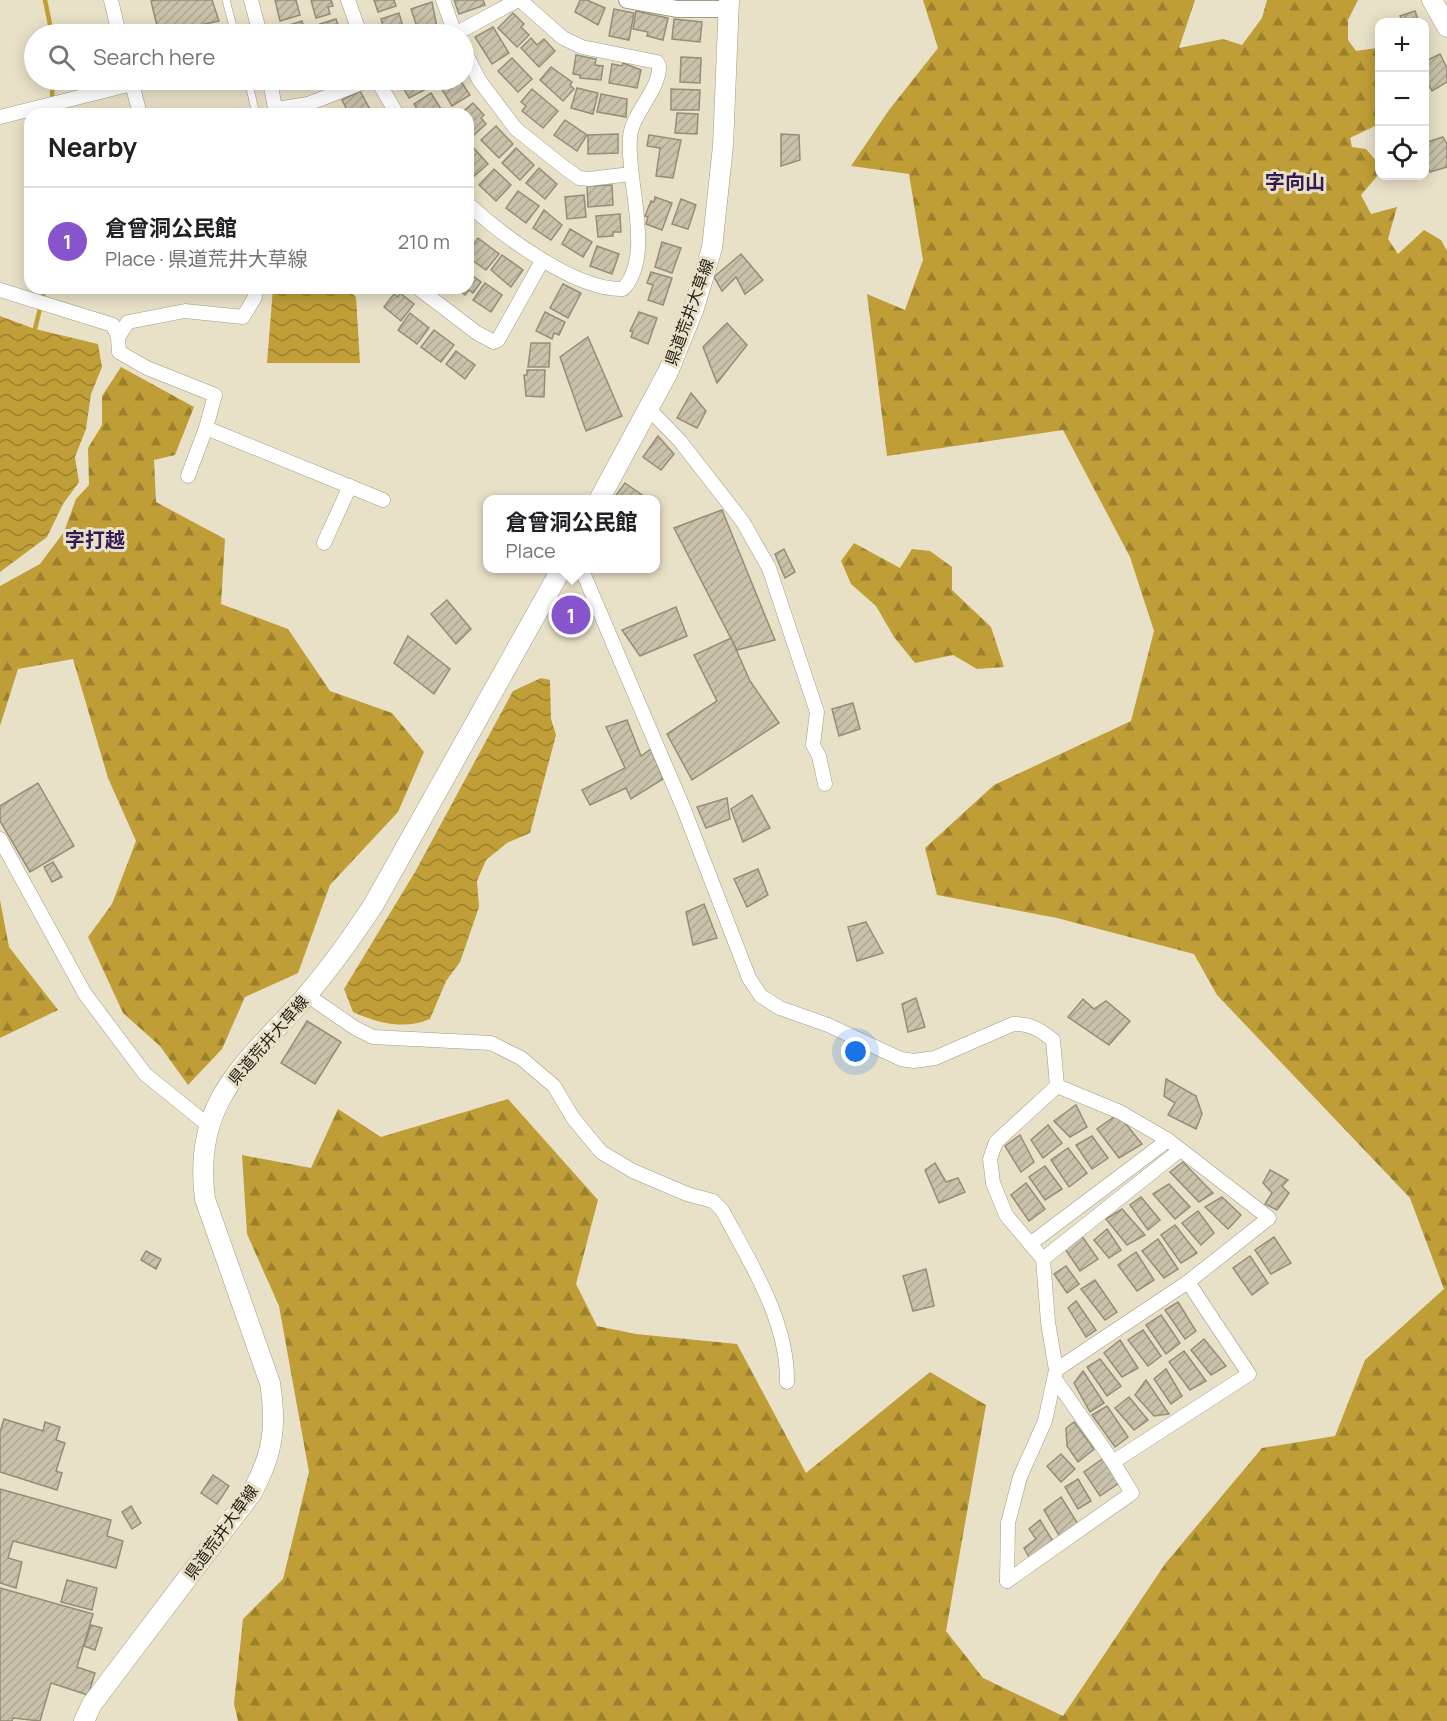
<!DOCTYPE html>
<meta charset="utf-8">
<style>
:root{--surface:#fff;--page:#f2f2f2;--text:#202124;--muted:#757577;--line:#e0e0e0;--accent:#8854cc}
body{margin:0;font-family:Manrope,"Noto Sans JP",sans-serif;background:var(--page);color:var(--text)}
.controls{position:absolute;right:18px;top:18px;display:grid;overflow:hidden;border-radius:12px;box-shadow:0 3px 15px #0003}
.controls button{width:54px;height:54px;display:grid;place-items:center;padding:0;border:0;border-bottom:2px solid var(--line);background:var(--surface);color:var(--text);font:30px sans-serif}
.you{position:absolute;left:856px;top:1052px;width:21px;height:21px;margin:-15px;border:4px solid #fff;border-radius:50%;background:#1a73e8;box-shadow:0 0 0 9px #1a73e833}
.badge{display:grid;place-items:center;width:39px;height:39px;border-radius:50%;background:var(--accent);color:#fff;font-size:20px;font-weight:700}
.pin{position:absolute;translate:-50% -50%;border:3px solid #fff;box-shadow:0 2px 6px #0006}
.popup{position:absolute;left:483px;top:495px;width:177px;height:78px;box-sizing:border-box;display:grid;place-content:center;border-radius:12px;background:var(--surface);filter:drop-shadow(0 2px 4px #0005);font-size:20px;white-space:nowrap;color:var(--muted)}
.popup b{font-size:22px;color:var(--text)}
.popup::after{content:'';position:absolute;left:50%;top:100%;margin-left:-12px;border:12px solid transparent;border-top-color:var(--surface)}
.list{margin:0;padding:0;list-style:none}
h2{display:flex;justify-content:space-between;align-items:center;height:78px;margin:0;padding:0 24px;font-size:26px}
h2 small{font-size:20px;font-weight:400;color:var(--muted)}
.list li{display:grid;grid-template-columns:39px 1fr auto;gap:18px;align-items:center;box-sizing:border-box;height:108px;padding:0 24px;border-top:2px solid var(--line)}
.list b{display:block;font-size:22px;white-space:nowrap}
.list p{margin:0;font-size:20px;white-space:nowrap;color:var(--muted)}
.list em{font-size:20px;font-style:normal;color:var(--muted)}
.icon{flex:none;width:33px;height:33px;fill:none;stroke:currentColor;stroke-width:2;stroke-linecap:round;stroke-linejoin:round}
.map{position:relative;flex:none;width:1447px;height:1721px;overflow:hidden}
.search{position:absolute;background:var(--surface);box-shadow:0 3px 15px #0003;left:24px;top:24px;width:450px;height:66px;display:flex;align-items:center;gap:15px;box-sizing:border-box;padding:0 21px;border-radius:33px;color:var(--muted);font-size:22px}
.panel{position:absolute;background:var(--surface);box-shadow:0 3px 15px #0003;left:24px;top:108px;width:450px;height:186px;border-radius:18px}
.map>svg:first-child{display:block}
.forest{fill:url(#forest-firs)}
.water{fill:url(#water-waves)}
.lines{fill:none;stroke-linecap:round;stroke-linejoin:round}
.stream{stroke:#c09f38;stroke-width:4.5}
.building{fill:url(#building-hatch);stroke:#958d77;stroke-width:1.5}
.service-casing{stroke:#a29a83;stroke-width:8}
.minor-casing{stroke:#a29a83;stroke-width:15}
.tertiary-casing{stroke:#a29a83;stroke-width:18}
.secondary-casing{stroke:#a29a83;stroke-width:21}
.service{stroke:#fff;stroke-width:7}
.minor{stroke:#fff;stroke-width:14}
.tertiary{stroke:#fff;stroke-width:16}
.secondary{stroke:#fff;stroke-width:20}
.labels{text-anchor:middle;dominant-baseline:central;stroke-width:6;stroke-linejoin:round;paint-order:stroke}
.street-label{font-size:16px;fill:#232017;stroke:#e9e0c8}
.quarter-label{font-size:20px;font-weight:bold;fill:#341a54;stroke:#e9e0c8}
</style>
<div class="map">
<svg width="1447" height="1721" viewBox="0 0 1447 1721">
<defs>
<pattern id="forest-firs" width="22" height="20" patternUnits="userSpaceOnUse" patternTransform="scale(1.5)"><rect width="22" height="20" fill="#bf9e37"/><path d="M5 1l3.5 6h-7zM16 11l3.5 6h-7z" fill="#9b802d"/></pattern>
<pattern id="water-waves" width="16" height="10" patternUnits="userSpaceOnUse" patternTransform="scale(1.5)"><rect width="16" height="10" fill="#c09f38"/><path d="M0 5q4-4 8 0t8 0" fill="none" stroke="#9c812e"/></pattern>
<pattern id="building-hatch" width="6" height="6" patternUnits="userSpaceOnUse" patternTransform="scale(1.5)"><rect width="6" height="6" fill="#cac1aa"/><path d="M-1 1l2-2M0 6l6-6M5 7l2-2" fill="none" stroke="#ada692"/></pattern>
</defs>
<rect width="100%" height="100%" fill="#e9e0c8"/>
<!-- forest -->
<g class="forest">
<polygon points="923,0 1195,0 1179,48 1223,39 1242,45 1262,18 1267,0 1358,0 1348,20 1348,40 1356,51 1377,48 1380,55 1377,125 1350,138 1352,147 1366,149 1379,164 1379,174 1361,195 1371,214 1397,207 1388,239 1398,254 1424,230 1441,240 1447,251 1447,1721 238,1721 234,1704 243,1619 283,1579 309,1472 279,1306 247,1234 242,1155 311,1168 338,1109 381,1137 508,1099 598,1200 576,1284 597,1326 636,1334 737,1344 806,1473 930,1372 986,1405 946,1631 983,1678 1063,1716 1165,1564 1262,1448 1335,1436 1365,1360 1444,1289 1410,1198 1217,995 1194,954 1057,918 937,895 925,848 994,785 1131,721 1154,631 1130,557 1063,430 887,456 867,294 905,310 923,260 909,174 851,166 889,110 938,48"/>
<polygon points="121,367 194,407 175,455 154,460 156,502 225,539 221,604 288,629 330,691 392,713 424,752 398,812 330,885 298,973 245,997 222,1049 188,1085 160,1046 123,1013 88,937 112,904 136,841 108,778 73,659 18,669 0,726 0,586 40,564 64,532 76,499 89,485 88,448 102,425 102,396"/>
<polygon points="854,543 900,568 912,549 930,551 952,567 952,590 991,627 1004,667 977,669 953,655 915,663 894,637 876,606 851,584 841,561"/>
<polygon points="0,900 9,947 58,1010 0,1038"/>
</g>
<!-- water -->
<g class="water">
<polygon points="273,288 346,288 356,297 360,363 267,363"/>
<polygon points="0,316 35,329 98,344 102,367 91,394 86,429 75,457 79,482 63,504 47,537 0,572"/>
<path d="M541,678L550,680L551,719L556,735L530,833L507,843L486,860L477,881L479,907L460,962L446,981L430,1019C405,1030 377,1023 353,1012L344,989L415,872L513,691Z"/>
</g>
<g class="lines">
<!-- stream -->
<g class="stream">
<polyline points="45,0 52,34"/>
<polyline points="53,80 52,96 57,114"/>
<polyline points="35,329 45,288"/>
</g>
</g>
<!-- building -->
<g class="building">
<polygon points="157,0 212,0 219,21 159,34 151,1"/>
<polygon points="275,0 296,0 300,15 280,21"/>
<polygon points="311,0 331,0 333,6 328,7 330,14 316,18"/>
<polygon points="374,0 394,0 396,6 378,12"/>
<polygon points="454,0 483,0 485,5 459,14"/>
<polygon points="580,0 587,0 605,8 598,25 575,12"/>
<polygon points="432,2 437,27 419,33 411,9"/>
<polygon points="614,9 634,13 629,40 609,36"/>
<polygon points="636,11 668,18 663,40 647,36 648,32 633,29"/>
<polygon points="1415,11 1419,22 1403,22 1400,16"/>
<polygon points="399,13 405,34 385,34 381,19"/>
<polygon points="513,13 524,24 521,27 529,35 517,47 498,28"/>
<polygon points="336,19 341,34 320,34 317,25"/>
<polygon points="674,19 702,22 700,42 672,39"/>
<polygon points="302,21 306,34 282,34 280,28"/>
<polygon points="493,27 509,53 492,64 475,37"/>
<polygon points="531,38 537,45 544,39 555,51 539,67 521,48"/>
<polygon points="1440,54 1447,68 1447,82 1432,91 1424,76 1424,62"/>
<polygon points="576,55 596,59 595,65 603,66 601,80 580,78 580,75 573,74"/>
<polygon points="681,57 701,58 700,83 680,82"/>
<polygon points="512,58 532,79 518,92 498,71"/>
<polygon points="623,63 641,70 637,88 609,83 612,64 622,66"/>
<polygon points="551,67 572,82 570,85 574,89 563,101 540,80"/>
<polygon points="399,80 423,80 428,88 409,98"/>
<polygon points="451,80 460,80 470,95 452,106 440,86"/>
<polygon points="577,88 598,93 593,114 571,108"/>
<polygon points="532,89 558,111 543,128 522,111 526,106 521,102"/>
<polygon points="671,89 700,90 699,110 671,110"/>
<polygon points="360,91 372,113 349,114 342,100"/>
<polygon points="431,93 443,112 420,114 414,104"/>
<polygon points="601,94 627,99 626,117 597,112"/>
<polygon points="473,103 484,115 481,118 486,124 474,135 468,128 468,114 460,114"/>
<polygon points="677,113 698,114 697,134 675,133"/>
<polygon points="565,120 587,135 577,151 554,135"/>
<polygon points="496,126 513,144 499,158 481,140"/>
<polygon points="618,134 618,153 588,154 588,135"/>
<polygon points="781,134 799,135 800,160 781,166"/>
<polygon points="649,135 681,140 673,178 656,176 660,148 647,146"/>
<polygon points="1443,137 1447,144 1447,167 1430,172 1424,159 1424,143"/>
<polygon points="471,145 488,164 471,179 468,175 468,148"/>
<polygon points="516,148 534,165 520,180 502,163"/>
<polygon points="539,168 557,184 545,199 526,183"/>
<polygon points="494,169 511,185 496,201 479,185"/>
<polygon points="612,185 613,205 588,207 587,186"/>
<polygon points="518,191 539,206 526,223 506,208"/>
<polygon points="584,195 586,217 567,219 565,197"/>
<polygon points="655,197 672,203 662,230 646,224 648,217 645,216 651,201 654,202"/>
<polygon points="681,199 696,205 688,229 672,224"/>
<polygon points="544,210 562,225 551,240 533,228"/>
<polygon points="620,214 621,232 613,232 613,236 598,237 596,216"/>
<polygon points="570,229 592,242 583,257 562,244"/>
<polygon points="478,238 499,254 486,270 468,257 468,252"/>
<polygon points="662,242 681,248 672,273 655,267"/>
<polygon points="597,246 619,254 612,274 590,266"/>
<polygon points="741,254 763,280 745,294 736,277 722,291 714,277"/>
<polygon points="502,255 523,270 511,287 491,270"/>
<polygon points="468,272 481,282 473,293 469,290 465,295 456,288 468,288"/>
<polygon points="651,272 672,278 663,305 648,300 653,285 647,283"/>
<polygon points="485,283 502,295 491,312 473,300"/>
<polygon points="563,284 581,293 568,318 550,308"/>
<polygon points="400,293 414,304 401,321 384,307 394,294 398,297"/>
<polygon points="545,312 565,322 559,335 554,333 552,339 536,331"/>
<polygon points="639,312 657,318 648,344 631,337 633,332 630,331"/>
<polygon points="410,313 429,328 417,344 398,330"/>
<polygon points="727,323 747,345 717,383 703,347"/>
<polygon points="434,330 454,345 441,362 421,347"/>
<polygon points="588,337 622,416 586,431 560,357"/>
<polygon points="531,343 550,343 549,367 528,367"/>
<polygon points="456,351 475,365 465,379 446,364"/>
<polygon points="527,370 545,370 544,397 526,396 524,375 527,375"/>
<polygon points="691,393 706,411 697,428 677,418"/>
<polygon points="658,436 674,454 661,470 643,457"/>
<polygon points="625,483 645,497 643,500 614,498"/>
<polygon points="722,510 775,640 737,650 674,528"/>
<polygon points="784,549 795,572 785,578 775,554"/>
<polygon points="576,597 588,615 570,633 553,616"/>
<polygon points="447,600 471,629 456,644 431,614"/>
<polygon points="676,607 687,636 640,656 622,630"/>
<polygon points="408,636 450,669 434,694 394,663"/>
<polygon points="731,638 750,681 779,723 692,780 667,734 717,701 694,655"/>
<polygon points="853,703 860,729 839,736 832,709"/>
<polygon points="627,720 641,756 651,749 663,779 631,799 626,788 590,805 582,790 625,768 606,727"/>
<polygon points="38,783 74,846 30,872 0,821 0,806"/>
<polygon points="752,795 770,828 743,842 731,809"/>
<polygon points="727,798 730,819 706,828 697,807"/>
<polygon points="53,862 62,877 52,882 44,867"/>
<polygon points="758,869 768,895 747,907 734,879"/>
<polygon points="704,904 717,938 693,945 686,912"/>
<polygon points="866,922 883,953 857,961 848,927"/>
<polygon points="916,998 925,1027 908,1032 902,1004"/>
<polygon points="1083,999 1094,1009 1106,1001 1130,1021 1109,1045 1068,1017"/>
<polygon points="307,1021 341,1042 315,1084 281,1063"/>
<polygon points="1166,1079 1196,1096 1202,1114 1196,1129 1168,1115 1175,1103 1164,1096"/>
<polygon points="1076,1105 1087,1127 1070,1137 1054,1121"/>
<polygon points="1118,1114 1142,1144 1119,1158 1097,1129"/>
<polygon points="1048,1125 1062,1143 1043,1158 1031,1140"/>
<polygon points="1020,1135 1034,1162 1021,1172 1005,1146"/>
<polygon points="1092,1136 1108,1158 1092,1169 1076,1145"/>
<polygon points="1068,1148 1087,1173 1069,1187 1051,1160"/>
<polygon points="1183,1162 1213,1193 1199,1202 1170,1172"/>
<polygon points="935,1163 946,1182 958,1178 965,1192 939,1203 925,1170"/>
<polygon points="1045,1166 1062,1189 1045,1200 1029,1177"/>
<polygon points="1270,1170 1288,1180 1282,1186 1289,1193 1277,1210 1265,1204 1272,1193 1263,1183"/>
<polygon points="1026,1183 1045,1209 1029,1221 1011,1195"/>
<polygon points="1169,1184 1190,1207 1175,1219 1153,1194"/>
<polygon points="1141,1197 1160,1220 1148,1230 1130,1205"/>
<polygon points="1222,1197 1241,1215 1228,1229 1205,1207"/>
<polygon points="1122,1209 1145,1235 1127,1245 1106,1219"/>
<polygon points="1198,1211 1214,1233 1201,1245 1182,1223"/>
<polygon points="1175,1225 1197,1253 1181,1263 1161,1235"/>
<polygon points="1107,1229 1121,1250 1109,1258 1094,1240"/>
<polygon points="1081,1235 1098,1259 1080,1271 1065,1249"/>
<polygon points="1274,1237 1291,1263 1271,1274 1255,1250"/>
<polygon points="1158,1239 1178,1269 1164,1278 1142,1251"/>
<polygon points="146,1251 161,1259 156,1269 141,1260"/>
<polygon points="1136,1252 1154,1280 1137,1291 1118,1265"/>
<polygon points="1250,1256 1268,1283 1252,1295 1233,1268"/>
<polygon points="1066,1266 1079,1284 1067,1293 1054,1274"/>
<polygon points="926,1269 934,1306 913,1311 903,1276"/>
<polygon points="1095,1280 1117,1312 1105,1320 1081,1289"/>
<polygon points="1076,1301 1096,1330 1086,1337 1068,1308"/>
<polygon points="1178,1302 1196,1331 1185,1339 1165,1310"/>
<polygon points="1161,1315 1180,1343 1166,1354 1146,1325"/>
<polygon points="1143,1330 1161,1356 1148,1366 1128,1340"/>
<polygon points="1204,1339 1226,1366 1211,1375 1191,1350"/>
<polygon points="1120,1340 1138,1368 1122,1377 1104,1353"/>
<polygon points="1184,1351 1206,1381 1190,1390 1169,1362"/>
<polygon points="1100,1359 1121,1386 1107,1396 1087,1367"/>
<polygon points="1166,1369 1182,1396 1171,1404 1154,1379"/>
<polygon points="1083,1371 1104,1403 1090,1412 1074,1383"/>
<polygon points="1146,1380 1169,1414 1154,1416 1135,1395"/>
<polygon points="1129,1397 1148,1420 1134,1430 1115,1408"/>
<polygon points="1107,1406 1128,1437 1115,1447 1092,1415"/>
<polygon points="4,1419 43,1431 45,1422 60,1427 56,1440 65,1443 56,1471 62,1473 57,1490 0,1472 0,1432"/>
<polygon points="1074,1422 1094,1449 1078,1462 1067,1446 1066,1428"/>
<polygon points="1061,1454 1075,1469 1061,1482 1047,1466"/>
<polygon points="1105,1457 1122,1481 1100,1496 1084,1472"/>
<polygon points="213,1475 229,1486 217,1504 201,1493"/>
<polygon points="1078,1479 1091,1501 1078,1509 1065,1487"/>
<polygon points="0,1489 111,1520 107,1536 123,1541 116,1568 13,1541 8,1558 22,1562 16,1588 0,1583"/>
<polygon points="1061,1497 1078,1524 1060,1537 1044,1510"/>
<polygon points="131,1506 141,1523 132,1529 122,1512"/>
<polygon points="1040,1520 1054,1543 1030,1559 1024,1548 1036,1539 1029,1529"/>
<polygon points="67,1580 97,1588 92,1610 61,1602"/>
<polygon points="0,1588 93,1614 77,1667 95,1673 88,1695 51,1683 40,1721 13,1718 12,1721 0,1721"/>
<polygon points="91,1625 102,1628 95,1650 84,1646"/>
</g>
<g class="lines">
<defs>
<g id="service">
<polyline points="226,0 235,34"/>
<polyline points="248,80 256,114"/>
</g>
<g id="minor">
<polyline points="111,0 119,34"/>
<polyline points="251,0 260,34"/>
<polyline points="348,0 360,34"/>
<polyline points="443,0 455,34"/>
<polyline points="455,34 518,0"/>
<polyline points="464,50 479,80 516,129 565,168 579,178 589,179 631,174"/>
<polyline points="270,80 276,114"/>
<polyline points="377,80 397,114"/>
<polyline points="276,109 308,104 369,80"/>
<polyline points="0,117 132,84 140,114"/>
<path d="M468,204C502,235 576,291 623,289C655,256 626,181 630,137C632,113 660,90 659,66L657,62L582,47L563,38L520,0"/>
<polyline points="418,288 477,333 494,342 498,340 542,261"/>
<polyline points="0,290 113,325 118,337 119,352 147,368 215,395 206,428 383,500"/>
<polyline points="118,337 128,322 185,311 243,317 255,297 255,288"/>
<polyline points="648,408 680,441 743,522 769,568 817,712 813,745 819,756 825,784"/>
<polyline points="188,476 206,428"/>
<polyline points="324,543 350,486"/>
<path d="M581,568L683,807L749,978L761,996L780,1008L828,1025L901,1059L914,1061L935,1058L1013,1024C1031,1024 1039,1029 1053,1040L1057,1086"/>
<polyline points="0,839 85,994 145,1074 208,1125"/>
<path d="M307,995L355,1028L373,1037L491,1043L521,1058L554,1086L573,1118L601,1152L633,1171L687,1194L713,1201L722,1210C750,1262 788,1321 787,1382"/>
<polyline points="1030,1244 1168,1140"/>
<polyline points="1043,1259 1180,1150"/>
<polyline points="1056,1370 1188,1282"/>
<polyline points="1055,1379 1113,1462"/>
<polyline points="1007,1581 1132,1493 1113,1462 1249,1374 1188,1282 1269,1218 1168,1140 1120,1112 1057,1086"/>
<polyline points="1007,1581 1008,1523 1020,1477 1045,1421 1056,1370 1048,1322 1043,1259 1006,1215 993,1183 990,1159 996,1142 1057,1086"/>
</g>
<polyline id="tertiary" points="627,0 677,9 729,9"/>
<g id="secondary">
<polyline points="1432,0 1447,27"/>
<polyline points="599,500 668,372 694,308 712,248 723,146 729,0"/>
<path d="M84,1721L92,1704L251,1494C273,1455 277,1427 270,1383L205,1199C192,1099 247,1064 306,996C331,967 353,936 374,904L562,568"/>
</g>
</defs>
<!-- service casing -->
<use href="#service" class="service-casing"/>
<!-- minor casing -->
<use href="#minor" class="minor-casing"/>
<!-- tertiary casing -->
<use href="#tertiary" class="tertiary-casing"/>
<!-- secondary casing -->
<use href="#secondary" class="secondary-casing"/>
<!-- service -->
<use href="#service" class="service"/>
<!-- minor -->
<use href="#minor" class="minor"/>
<!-- tertiary -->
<use href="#tertiary" class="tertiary"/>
<!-- secondary -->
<use href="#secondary" class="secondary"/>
</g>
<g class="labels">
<!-- street labels -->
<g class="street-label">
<text transform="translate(689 312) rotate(-70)">県道荒井大草線</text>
<text transform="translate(268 1040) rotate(-49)">県道荒井大草線</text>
<text transform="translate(221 1532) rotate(-54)">県道荒井大草線</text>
</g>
<!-- quarter labels -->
<g class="quarter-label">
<text x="1295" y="181">字向山</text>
<text x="95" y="539">字打越</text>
</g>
</g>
</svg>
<div class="controls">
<button>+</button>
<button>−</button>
<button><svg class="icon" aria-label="locate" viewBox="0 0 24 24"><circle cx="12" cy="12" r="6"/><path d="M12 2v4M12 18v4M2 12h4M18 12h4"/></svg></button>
</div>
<div class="you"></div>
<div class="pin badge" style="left:571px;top:615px">1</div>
<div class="popup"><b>倉曾洞公民館</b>Place</div>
<div class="search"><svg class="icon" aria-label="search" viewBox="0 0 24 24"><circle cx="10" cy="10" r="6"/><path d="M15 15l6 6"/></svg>Search here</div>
<section class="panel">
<h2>Nearby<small></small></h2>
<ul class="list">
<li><span class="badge">1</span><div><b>倉曾洞公民館</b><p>Place · 県道荒井大草線</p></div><em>210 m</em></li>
</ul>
</section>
</div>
